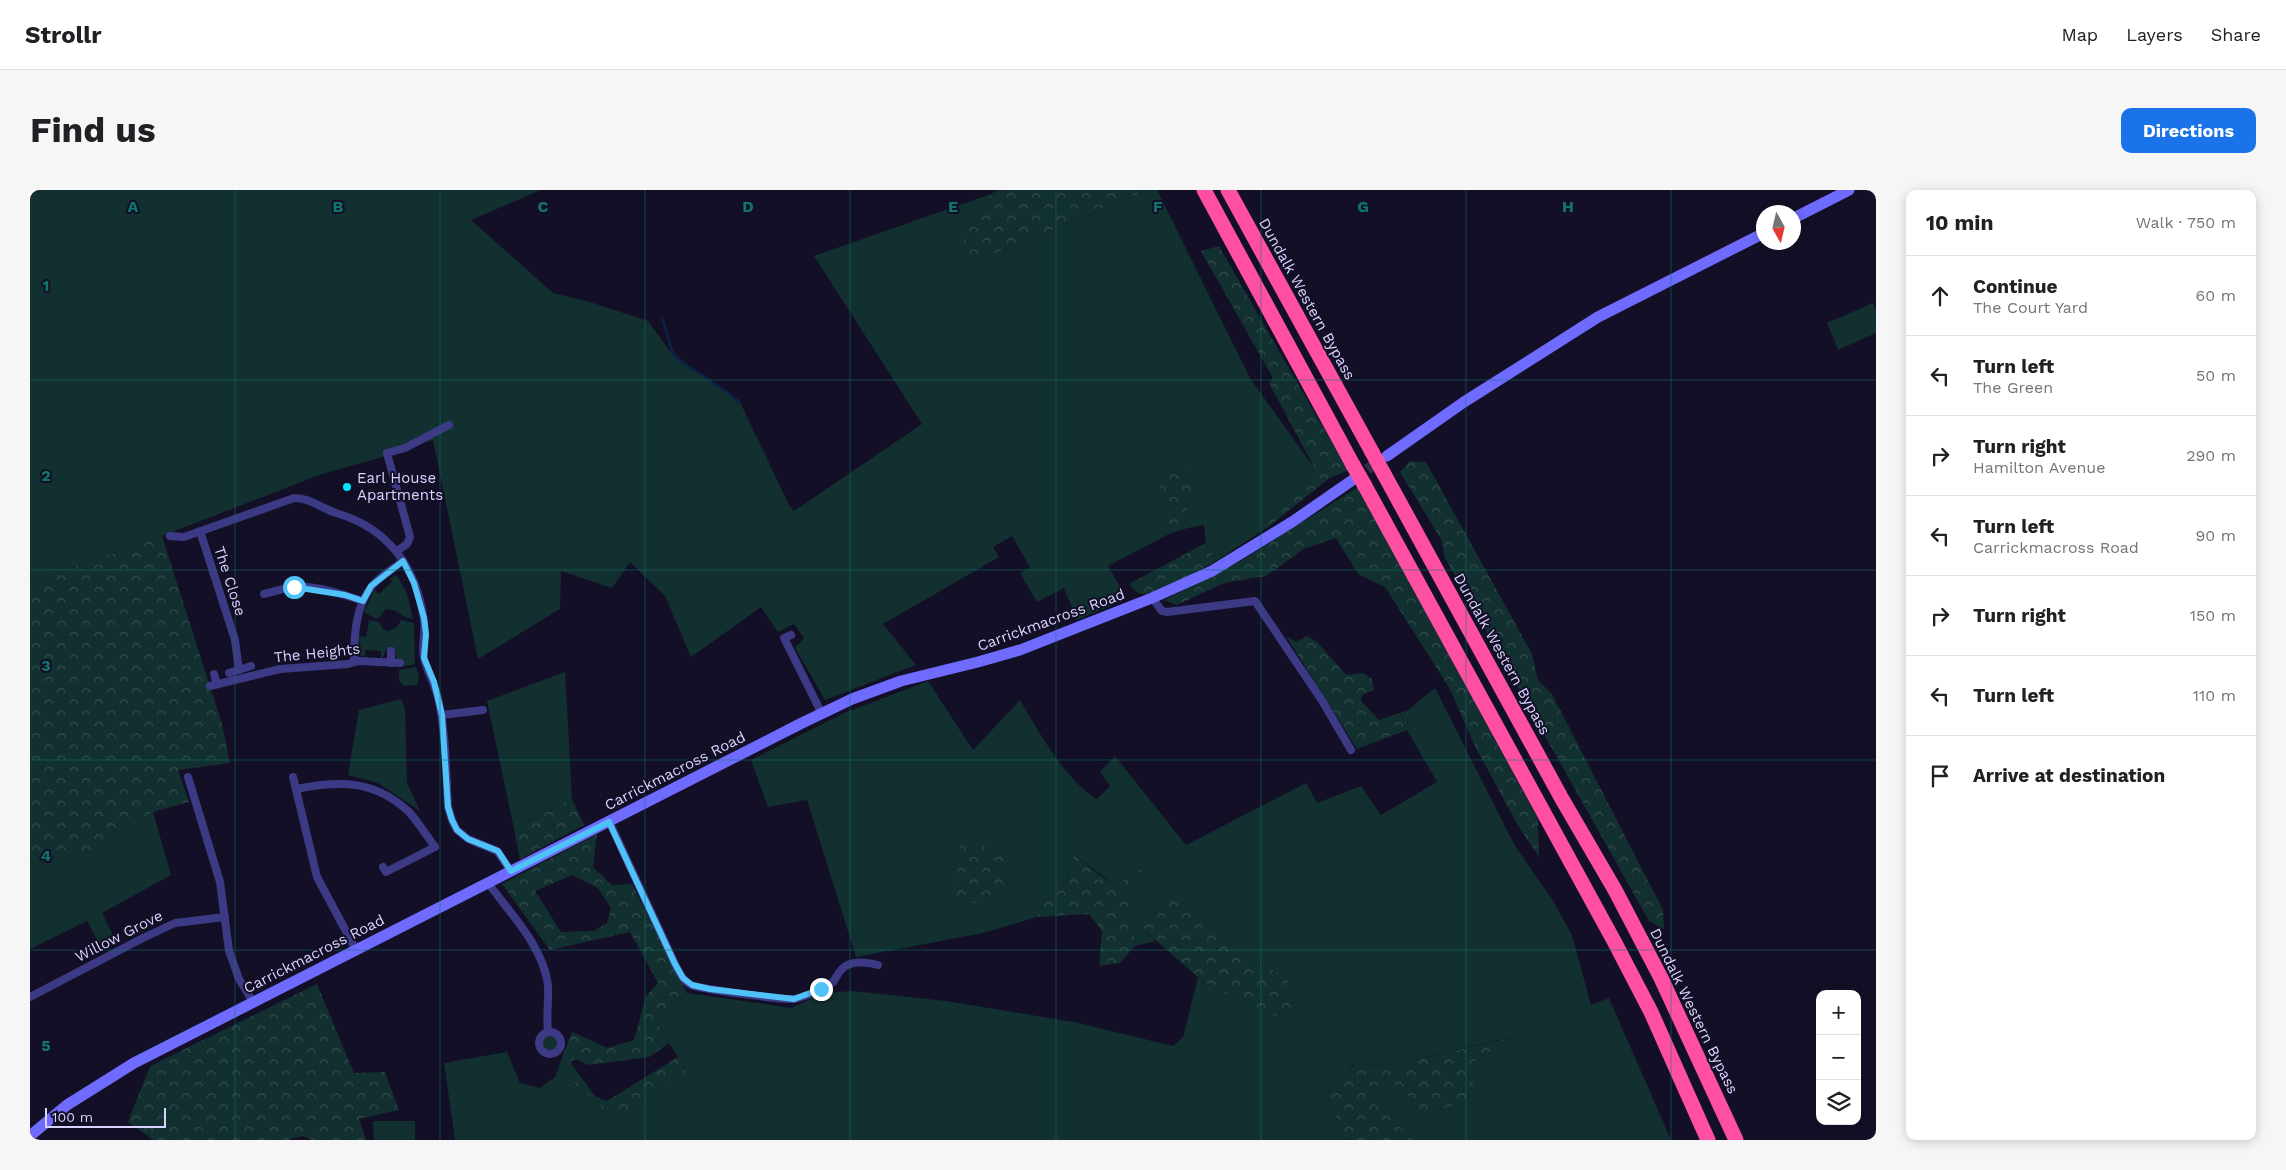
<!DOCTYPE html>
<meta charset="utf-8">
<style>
:root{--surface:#fff;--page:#f6f6f6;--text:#202124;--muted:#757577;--line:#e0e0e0;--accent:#1a73e8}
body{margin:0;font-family:"Work Sans",sans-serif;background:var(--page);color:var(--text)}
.controls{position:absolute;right:15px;bottom:15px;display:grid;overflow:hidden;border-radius:10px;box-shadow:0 2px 12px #0003}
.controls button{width:45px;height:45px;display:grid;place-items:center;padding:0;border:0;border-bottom:1px solid var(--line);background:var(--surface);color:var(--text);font:25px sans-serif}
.compass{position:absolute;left:1726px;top:15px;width:45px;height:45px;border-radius:50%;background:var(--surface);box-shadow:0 2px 12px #0003;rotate:172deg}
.scale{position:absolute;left:15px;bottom:12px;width:121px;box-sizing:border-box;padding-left:5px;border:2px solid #d9d4ff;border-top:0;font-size:14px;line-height:18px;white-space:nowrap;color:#d9d4ff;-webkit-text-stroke:4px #130f26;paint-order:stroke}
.stop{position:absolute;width:15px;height:15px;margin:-11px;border:4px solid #4fc3f7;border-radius:50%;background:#fff}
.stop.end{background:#4fc3f7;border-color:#fff;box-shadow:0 1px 5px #0008}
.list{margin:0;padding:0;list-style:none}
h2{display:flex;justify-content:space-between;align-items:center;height:65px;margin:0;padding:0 20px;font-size:21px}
h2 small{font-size:16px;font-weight:400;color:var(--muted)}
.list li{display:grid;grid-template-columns:32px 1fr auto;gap:15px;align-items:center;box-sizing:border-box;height:80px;padding:0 20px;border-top:1px solid var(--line)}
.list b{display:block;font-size:19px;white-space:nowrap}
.list p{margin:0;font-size:16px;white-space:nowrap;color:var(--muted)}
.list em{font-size:16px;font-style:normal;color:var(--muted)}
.icon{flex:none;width:28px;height:28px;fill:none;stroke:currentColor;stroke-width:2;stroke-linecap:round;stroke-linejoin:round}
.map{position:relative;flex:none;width:1846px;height:950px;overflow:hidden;border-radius:10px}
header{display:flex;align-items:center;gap:30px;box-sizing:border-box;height:70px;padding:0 25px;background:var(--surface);border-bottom:1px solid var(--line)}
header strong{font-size:24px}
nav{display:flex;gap:28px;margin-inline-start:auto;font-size:18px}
.intro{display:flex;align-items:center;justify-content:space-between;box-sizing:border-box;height:120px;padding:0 30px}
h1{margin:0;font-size:35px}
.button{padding:12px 22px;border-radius:10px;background:var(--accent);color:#fff;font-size:18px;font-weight:700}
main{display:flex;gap:30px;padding:0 30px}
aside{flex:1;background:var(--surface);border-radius:10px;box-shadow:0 2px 12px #0003}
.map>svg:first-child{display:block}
.green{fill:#12302f}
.forest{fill:url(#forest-crowns);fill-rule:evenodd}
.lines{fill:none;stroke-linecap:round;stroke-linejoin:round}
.stream{stroke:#0c2248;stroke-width:2.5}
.secondary-tunnel{stroke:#312d47;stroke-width:11;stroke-dasharray:11 5.5;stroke-linecap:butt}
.street{stroke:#3d3a85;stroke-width:8}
.secondary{stroke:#6f6bff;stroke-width:11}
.highway{stroke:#ff4fa3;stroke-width:15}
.highway-bridge{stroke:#ff4fa3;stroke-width:15}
.route{stroke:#4fc3f7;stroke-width:6}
.grid{fill:none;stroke:#0f766e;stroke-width:1;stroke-opacity:0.55}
.poi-dot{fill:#00e5ff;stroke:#130f26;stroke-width:2}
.labels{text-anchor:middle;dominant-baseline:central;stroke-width:4;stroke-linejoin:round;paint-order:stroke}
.street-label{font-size:15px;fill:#d9d4ff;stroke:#130f26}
.poi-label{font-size:15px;fill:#d9d4ff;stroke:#130f26;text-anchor:start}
.grid-label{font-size:16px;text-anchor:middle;font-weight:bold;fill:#0f766e;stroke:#130f26;stroke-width:4;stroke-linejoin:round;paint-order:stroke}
</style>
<header>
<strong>Strollr</strong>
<nav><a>Map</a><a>Layers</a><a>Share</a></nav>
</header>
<div class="intro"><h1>Find us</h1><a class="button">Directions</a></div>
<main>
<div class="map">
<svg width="1846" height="950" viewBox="0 0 1846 950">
<defs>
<pattern id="forest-crowns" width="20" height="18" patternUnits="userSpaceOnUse" patternTransform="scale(1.25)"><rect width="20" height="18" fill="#12302f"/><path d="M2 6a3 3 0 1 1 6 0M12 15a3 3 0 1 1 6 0" fill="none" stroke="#344d4e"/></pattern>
</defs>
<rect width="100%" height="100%" fill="#130f26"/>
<!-- green -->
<g class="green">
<polygon points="0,0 511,0 441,30 523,103 560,112 618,131 645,168 709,210 759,315 764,321 892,234 784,66 961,4 967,0 975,0 961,4 942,73 1118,0 1127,0 1220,188 1285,279 1230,337 1238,337 1186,371 1176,353 1174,335 1158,338 1156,310 1127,282 1141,343 1078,376 1097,409 1047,430 1034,398 1007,412 990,383 1000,377 982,346 963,357 969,367 853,434 886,475 795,510 765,458 774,448 764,434 748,442 731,417 661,467 635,406 600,372 582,398 531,381 530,419 448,469 403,250 353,267 292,284 132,346 0,393"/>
<polygon points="1843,113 1846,121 1846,143 1808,160 1797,133"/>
<path d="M367,385L377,404L383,429C372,429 367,417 355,420L349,428L346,429L334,422L344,400L349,404L362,392L360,388Z"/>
<polygon points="339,430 349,432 353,439 358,441 367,437 371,430 384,433 385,474 372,477 371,471 366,468 365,460 356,460 352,469 351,469 351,461 335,460 335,467 330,465 329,446 336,447"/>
<polygon points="386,477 389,487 387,495 375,496 369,491 369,480"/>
<polygon points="535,482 542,609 484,639 457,511"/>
<path d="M898,491L943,560L990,510C1009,542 1035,590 1067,609L1080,596L1070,582L1085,566L1156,655L1276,593L1287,613L1331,596L1351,625L1407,592L1377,540L1378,520L1405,498L1485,656L1522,709L1542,745L1561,815L1579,808L1641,950H1383L1344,912L1343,895H1370L1388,919L1433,879L1481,847L1367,874L1323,875L1297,906L1315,950H425L414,873L477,862L490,893L510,898L525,887L533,865L547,898L569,912L573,924L656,881L626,831L657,803L761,818L794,803L823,801L916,811L1044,832L1143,856L1153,847L1168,787L1176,794L1266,832L1258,788L1209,762L1149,709L1107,734L1126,751L1105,756L1099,705L1114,677L1086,696L1044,664L1035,694L1017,706L1007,727L953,743L826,767L777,610L738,617L721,570L814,523Z"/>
<polygon points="371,509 375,519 377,593 390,621 348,593 318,585 329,520"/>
<polygon points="123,622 141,685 72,723 84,747 70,755 57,731 0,759 0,674 68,659"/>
<circle cx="520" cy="853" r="8"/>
<polygon points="343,931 385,931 385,950 344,950"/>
</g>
<!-- forest -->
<g class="forest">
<polygon points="975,0 1118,0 942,73 932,45 961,4"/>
<polygon points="1189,56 1318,281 1301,287 1238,337 1230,337 1285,279 1239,193 1243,188 1171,61"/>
<polygon points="1380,271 1396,272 1502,464 1508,490 1522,504 1633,720 1634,739 1619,731 1414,366 1412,351 1370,282"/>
<polygon points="1161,277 1169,301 1156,310 1158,338 1141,343 1126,282"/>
<polygon points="1328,297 1508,629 1509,667 1487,634 1445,556 1420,499 1355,397 1328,384 1306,348 1274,359 1236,386 1194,393 1147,415 1134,410 1209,372"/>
<polygon points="132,346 192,534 200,573 148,580 159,612 123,622 68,659 0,674 0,393"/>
<path d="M1176,353L1186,371C1174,378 1126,404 1114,404C1107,404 1103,399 1099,394Z"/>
<polygon points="1256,446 1266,452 1277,446 1287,452 1316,485 1333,483 1342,489 1344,500 1332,505 1331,511 1349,530 1378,520 1377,540 1327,559"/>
<polygon points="542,609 554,635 490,669 484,639"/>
<path d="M567,644L563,677L582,695L602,694L657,803L626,831L639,853L619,867L558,875L546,869L540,872L565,906L577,911L648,867L656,881L606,922L573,924L569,912L547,898L533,865L542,842L578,858L604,850L616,806L628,793L600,742L520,760L472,694ZM542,685L568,698L581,718L577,733L564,741L531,742L505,701Z"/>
<polygon points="933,645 975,668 978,695 956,717 927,707 921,687"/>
<polygon points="1044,664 1067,683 1086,696 1115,676 1099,705 1105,756 1090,773 1069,776 1072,741 1059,724 1007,727 1016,706 1035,694"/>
<polygon points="1141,708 1150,709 1209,762 1258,788 1266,833 1243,825 1176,794 1107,734"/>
<polygon points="287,794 324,883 355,882 369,920 329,929 336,950 283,950 272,946 258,950 123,950 98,932 120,876"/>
<path d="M1483,847L1433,879L1448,899C1429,919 1414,920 1388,919L1370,895H1343L1344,912L1383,950H1315L1297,906L1306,893L1324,875L1367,874Z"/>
</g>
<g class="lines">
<!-- stream -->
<polyline class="stream" points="632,127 642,161 648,169 700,204 708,213"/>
<!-- secondary-tunnel -->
<polyline class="secondary-tunnel" points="1324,289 1353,268"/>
<!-- street -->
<g class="street">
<polyline points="170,341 205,450 209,480"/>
<path d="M140,346L154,347L264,308C280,308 291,318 306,323C358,338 387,377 394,431C396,443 391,456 394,468C397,482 405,494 408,508C416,543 416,581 418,617L422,630L427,640L438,649L467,661L481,681"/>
<polyline points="367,361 377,354 380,347 357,263 375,258 419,235"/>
<path d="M234,404C244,402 254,398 264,397C286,395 312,404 333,411"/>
<polyline points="1122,408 1132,421 1137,422 1225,411 1291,509 1321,560"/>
<polyline points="761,445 754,448 792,524"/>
<path d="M324,472C324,448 325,416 342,396C350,386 363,379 373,371"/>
<polyline points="361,473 361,461"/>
<polyline points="199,483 221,476"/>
<polyline points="184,484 187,494"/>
<polyline points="180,496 250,479 318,474 328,471 370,473"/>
<polyline points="412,525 453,520"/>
<polyline points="158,587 190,692 199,761 209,789 223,812"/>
<polyline points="263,587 287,687 326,760"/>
<path d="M266,599C309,590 345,590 379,622C388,632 396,645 405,657L356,682L353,677"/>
<path d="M579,631L645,774C649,782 653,791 661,795C670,799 754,810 764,809C775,807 794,799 803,792C806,788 808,783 812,779C820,770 837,772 848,775"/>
<path d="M458,693C480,723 513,756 518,795C519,811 516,826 518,841"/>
<polyline points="0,807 113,748 145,733 195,727"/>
<circle cx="520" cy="853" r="11"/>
</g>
<!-- secondary -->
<g class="secondary">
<polyline points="1764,28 1819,0"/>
<polyline points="1357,266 1434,212 1568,127 1734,43"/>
<polyline points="0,946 37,915 104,873 772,533 822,509 871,491 948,472 990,460 1122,408 1182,381 1262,332 1324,289"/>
</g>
<!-- highway -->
<g class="highway">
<polyline points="1174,0 1323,275"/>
<polyline points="1198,0 1342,262"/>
<polyline points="1354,284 1532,609 1585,700 1631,788 1706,950"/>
<polyline points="1335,296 1584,751 1621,822 1678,950"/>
</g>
<!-- highway-bridge -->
<g class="highway-bridge">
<polyline points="1342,262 1354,284"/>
<polyline points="1323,275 1335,296"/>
</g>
</g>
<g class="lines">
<!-- route -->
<polyline class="route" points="264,397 315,405 333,411 341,396 373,371 384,393 394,428 396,444 394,468 404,492 412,525 418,617 422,630 427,640 438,649 468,661 481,681 579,632 645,774 653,788 662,795 680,799 764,809 791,799"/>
</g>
<!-- grid -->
<path class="grid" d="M205,0V950M410,0V950M615,0V950M820,0V950M1026,0V950M1231,0V950M1436,0V950M1641,0V950M0,190H1846M0,380H1846M0,570H1846M0,760H1846"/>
<!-- markers -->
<circle class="poi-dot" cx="317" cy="297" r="5"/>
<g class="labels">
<!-- street labels -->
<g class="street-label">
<text transform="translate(1277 109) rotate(61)">Dundalk Western Bypass</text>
<text transform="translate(200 391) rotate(72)">The Close</text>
<text transform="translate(1021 430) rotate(-20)">Carrickmacross Road</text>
<text transform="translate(287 463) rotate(-6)">The Heights</text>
<text transform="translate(1472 464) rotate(61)">Dundalk Western Bypass</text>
<text transform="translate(645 581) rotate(-27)">Carrickmacross Road</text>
<text transform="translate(89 746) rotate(-27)">Willow Grove</text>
<text transform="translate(284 764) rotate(-27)">Carrickmacross Road</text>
<text transform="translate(1664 821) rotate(64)">Dundalk Western Bypass</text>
</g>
<!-- poi labels -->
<g class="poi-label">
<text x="327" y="288">Earl House<tspan x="327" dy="17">Apartments</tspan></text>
</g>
</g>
<g class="grid-label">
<text x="103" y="22">A</text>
<text x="308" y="22">B</text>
<text x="513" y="22">C</text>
<text x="718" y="22">D</text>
<text x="923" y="22">E</text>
<text x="1128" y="22">F</text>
<text x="1333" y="22">G</text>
<text x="1538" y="22">H</text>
<text x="16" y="101">1</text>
<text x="16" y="291">2</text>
<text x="16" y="481">3</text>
<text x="16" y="671">4</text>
<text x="16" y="861">5</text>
</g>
</svg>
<div class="controls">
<button>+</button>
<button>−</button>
<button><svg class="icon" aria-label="layers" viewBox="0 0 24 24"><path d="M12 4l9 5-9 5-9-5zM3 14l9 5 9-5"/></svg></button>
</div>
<svg class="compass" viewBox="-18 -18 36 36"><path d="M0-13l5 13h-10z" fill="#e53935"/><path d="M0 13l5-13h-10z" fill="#757577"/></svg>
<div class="scale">100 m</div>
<div class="stop" style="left:264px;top:397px"></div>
<div class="stop end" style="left:791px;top:799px"></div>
</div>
<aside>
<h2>10 min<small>Walk · 750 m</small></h2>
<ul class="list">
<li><svg class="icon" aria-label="ahead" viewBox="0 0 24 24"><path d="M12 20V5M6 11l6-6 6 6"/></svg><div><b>Continue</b><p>The Court Yard</p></div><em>60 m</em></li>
<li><svg class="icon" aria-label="left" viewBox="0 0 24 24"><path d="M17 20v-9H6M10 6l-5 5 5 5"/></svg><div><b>Turn left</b><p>The Green</p></div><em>50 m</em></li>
<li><svg class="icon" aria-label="right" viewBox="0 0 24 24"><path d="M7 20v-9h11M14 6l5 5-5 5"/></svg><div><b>Turn right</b><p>Hamilton Avenue</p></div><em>290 m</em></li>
<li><svg class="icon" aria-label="left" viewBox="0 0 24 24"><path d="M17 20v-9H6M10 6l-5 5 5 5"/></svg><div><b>Turn left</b><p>Carrickmacross Road</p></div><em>90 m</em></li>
<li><svg class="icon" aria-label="right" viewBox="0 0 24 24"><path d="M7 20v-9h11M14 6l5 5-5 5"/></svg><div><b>Turn right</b></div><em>150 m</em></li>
<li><svg class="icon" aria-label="left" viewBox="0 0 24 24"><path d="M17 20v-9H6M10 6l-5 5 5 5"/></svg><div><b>Turn left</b></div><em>110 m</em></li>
<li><svg class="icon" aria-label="arrive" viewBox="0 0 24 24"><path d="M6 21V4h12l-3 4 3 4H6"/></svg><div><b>Arrive at destination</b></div></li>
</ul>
</aside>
</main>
